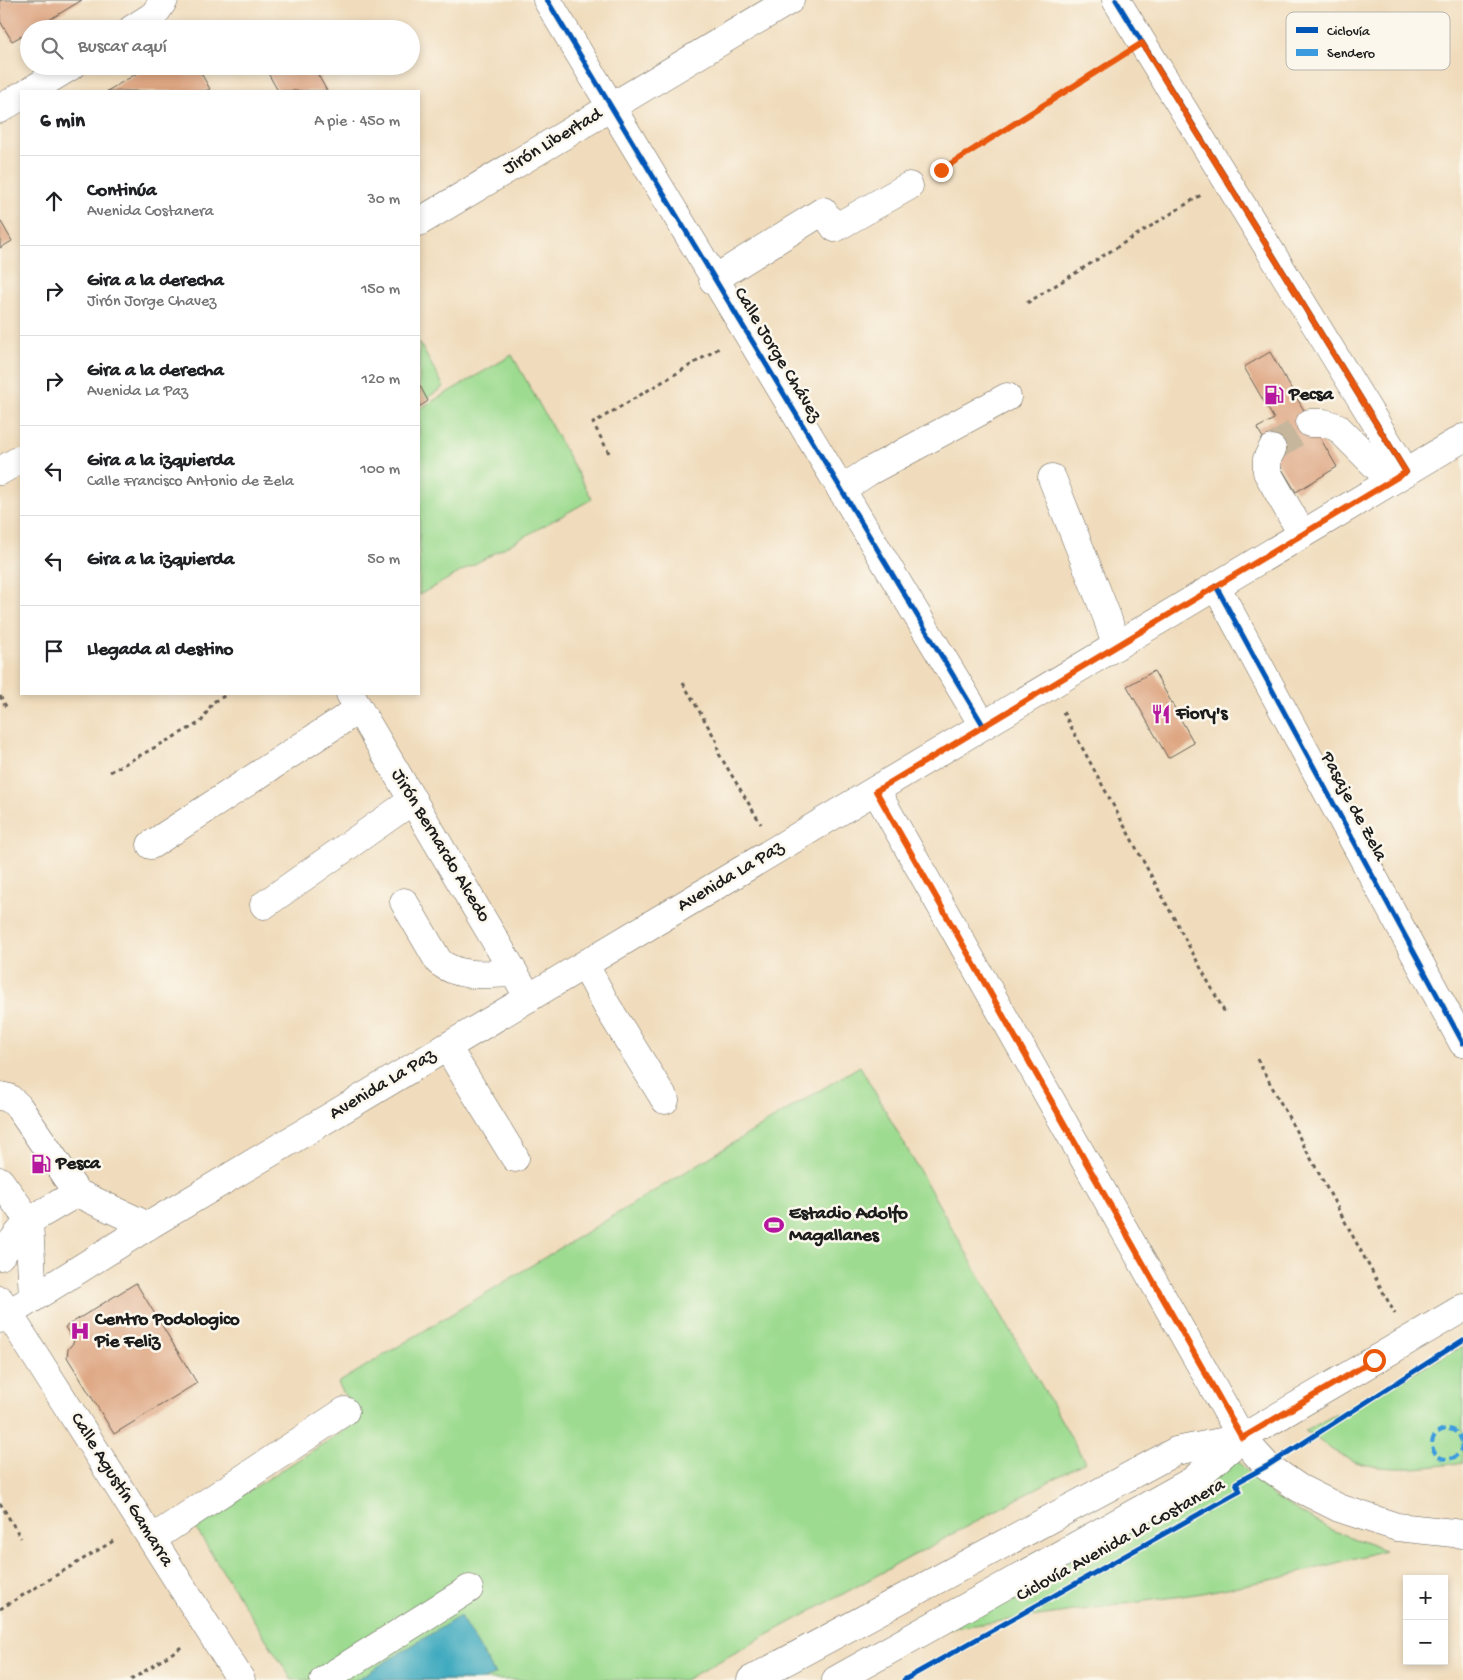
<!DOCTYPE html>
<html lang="es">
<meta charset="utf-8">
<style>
:root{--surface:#fff;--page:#f6f6f6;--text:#202124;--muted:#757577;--line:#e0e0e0}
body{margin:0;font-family:"Gochi Hand",sans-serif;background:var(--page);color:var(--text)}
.controls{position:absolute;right:15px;bottom:15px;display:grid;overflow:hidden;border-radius:0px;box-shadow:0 2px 8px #0003}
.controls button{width:45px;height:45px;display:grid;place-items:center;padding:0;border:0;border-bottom:1px solid var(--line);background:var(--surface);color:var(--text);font:25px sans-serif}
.stop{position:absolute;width:15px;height:15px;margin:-11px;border:4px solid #ea580c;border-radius:50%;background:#fff}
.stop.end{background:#ea580c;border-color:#fff;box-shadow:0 1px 5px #0008}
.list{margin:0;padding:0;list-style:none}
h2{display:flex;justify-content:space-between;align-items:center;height:65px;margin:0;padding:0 20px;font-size:21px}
h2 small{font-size:16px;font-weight:400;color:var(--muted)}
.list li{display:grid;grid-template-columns:32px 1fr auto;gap:15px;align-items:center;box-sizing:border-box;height:90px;padding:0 20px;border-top:1px solid var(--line)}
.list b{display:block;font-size:19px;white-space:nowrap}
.list p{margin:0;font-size:16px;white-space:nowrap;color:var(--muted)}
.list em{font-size:16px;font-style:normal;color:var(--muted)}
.icon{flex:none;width:28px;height:28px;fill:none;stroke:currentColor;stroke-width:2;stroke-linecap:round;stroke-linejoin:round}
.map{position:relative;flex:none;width:1463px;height:1680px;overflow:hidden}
.search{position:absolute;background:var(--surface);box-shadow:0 2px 8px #0003;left:20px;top:20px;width:400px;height:55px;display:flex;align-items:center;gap:12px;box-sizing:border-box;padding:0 18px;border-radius:28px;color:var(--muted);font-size:19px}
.panel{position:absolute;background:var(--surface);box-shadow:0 2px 8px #0003;left:20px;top:90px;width:400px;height:605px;border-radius:0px}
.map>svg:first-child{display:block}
.green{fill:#9ddb90;stroke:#5c7c56}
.water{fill:#40aabf;stroke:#2e636e}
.building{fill:#dea682}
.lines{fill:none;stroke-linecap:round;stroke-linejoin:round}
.minor-tunnel{stroke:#c6b69c;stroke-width:28;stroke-dasharray:28 14;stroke-linecap:butt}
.minor-casing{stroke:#665f54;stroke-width:29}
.major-casing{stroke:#665f54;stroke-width:29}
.highway-casing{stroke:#665f54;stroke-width:29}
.path{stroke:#665f54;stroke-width:3;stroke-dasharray:4 4;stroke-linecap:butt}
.minor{stroke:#fff;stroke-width:28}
.major{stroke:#fff;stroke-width:28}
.highway{stroke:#fff;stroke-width:28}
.quiet{stroke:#3c9bdf;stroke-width:4;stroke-dasharray:8 4;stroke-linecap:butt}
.cycleway-casing{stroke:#fbf7ec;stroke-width:8}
.cycleway{stroke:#0057b8;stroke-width:5}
.route{stroke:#ea580c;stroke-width:6}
.labels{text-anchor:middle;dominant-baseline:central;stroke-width:5;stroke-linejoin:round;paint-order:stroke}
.street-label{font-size:19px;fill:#1c1c1c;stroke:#fbf7ec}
.poi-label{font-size:19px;font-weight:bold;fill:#1c1c1c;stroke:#fbf7ec;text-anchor:start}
.key{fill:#fbf7ec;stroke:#b8b5ae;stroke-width:1}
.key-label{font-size:14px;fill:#1c1c1c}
</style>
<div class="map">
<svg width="1463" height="1680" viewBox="0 0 1463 1680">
<rect width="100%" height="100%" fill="#fbf7ec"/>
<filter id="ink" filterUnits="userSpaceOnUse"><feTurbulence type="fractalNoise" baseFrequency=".02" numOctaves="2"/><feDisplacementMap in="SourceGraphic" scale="10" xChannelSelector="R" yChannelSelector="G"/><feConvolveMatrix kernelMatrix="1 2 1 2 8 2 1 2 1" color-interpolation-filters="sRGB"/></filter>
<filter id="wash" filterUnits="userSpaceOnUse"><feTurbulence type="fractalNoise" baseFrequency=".0096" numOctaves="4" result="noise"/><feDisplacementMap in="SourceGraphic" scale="20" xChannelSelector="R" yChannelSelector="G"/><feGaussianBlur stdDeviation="1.12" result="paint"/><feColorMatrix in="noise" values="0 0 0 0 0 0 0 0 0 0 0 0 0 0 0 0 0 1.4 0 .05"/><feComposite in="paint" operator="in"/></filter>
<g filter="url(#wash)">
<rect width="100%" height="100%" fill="#f0dcbc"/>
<!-- green -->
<g class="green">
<polygon points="419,342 444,387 419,403"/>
<polygon points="512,355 592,499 419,595 419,409"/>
<polygon points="860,1066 1085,1462 685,1680 292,1680 194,1526 359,1421 338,1383"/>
<path d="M1463,1346V1462C1431,1468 1382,1473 1351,1460C1335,1454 1320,1440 1305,1431Z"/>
<polygon points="1236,1460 1276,1498 1329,1529 1385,1550 1280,1578 1196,1594 938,1630"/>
</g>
<!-- water -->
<polygon class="water" points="460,1616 495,1674 484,1680 356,1680"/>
<g id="blocks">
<!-- building -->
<g class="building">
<polygon points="0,0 82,0 34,29 29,29 29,32 12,41 0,21"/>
<polygon points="150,66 197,66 210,89 205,91 107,91"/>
<polygon points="264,66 313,66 327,91 278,91"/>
<polygon points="0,220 12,241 0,248"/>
<polygon points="1270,352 1337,467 1296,492 1257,428 1274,419 1244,367"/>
<polygon points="419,384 428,401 419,407"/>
<polygon points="1154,671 1194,743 1168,758 1127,686"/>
<polygon points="136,1283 197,1383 114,1434 67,1357 68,1349 74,1342 65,1327"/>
</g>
</g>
</g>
<g filter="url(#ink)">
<use href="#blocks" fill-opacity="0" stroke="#665f54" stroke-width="1"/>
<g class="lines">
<!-- minor-tunnel -->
<polyline class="minor-tunnel" points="1272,449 1310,423"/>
<defs>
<g id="minor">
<polyline points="547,0 983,725"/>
<polyline points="1116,0 1406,472"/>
<polyline points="132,29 154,15 164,0"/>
<polyline points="30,91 71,66"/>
<polyline points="0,109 21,96"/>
<polyline points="419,222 790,0"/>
<polyline points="713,280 823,211 835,228 909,186"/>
<polyline points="1310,423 1324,423 1337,427 1391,481"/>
<polyline points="1272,449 1267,459 1267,472 1302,534"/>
<polyline points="0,471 21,459"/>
<polyline points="1052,478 1107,617 1116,646"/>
<polyline points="841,490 868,472 1007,397"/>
<polyline points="1216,586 1463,1043"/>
<polyline points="350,694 529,998"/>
<polyline points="151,845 359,709"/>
<path d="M404,902L439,962C461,979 488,974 514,973"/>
<polyline points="264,905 413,800"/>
<polyline points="585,965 607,1006 665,1100"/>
<polyline points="447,1047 515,1158"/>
<polyline points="0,1096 9,1098 18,1106 77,1193 148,1226"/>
<polyline points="0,1181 29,1221 33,1298"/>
<polyline points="0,1256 29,1221 77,1193"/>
<polyline points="152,1539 345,1411"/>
<polyline points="324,1680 469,1589"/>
</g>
<g id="major">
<polyline points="876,791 1242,1438"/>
<polyline points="0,1300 241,1680"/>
<polyline points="0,1319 148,1226 1463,438"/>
<polyline points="751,1680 1176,1451 1241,1438"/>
<polyline points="836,1680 1192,1481 1242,1438 1463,1308"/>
</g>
<polyline id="highway" points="1242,1438 1267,1466 1299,1488 1339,1508 1397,1527 1463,1534"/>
</defs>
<!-- minor casing -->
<use href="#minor" class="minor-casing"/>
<!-- major casing -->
<use href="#major" class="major-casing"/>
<!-- highway casing -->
<use href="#highway" class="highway-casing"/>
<!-- path -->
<g class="path">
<polyline points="941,170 1116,59"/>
<polyline points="1027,303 1201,195"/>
<polyline points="609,453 593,423 721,347"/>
<polyline points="683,683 716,740 719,754 761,824"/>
<polyline points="0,696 8,710"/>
<polyline points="1063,712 1225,1013"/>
<polyline points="110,772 201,722 213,702 228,694"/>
<polyline points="1257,1059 1395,1314"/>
<polyline points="0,1503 21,1538"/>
<polyline points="0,1609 115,1540"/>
<polyline points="131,1680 183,1646"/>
</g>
<!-- minor -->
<use href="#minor" class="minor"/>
<!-- major -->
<use href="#major" class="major"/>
<!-- highway -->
<use href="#highway" class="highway"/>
<!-- quiet -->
<circle class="quiet" cx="1447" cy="1444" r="15"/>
<defs>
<g id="cycleway">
<polyline points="547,0 983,725"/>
<polyline points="1116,0 1406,472"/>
<polyline points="1216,586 1463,1043"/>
<polyline points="904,1680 1240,1491 1236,1483 1267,1466 1463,1340"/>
</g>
</defs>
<!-- cycleway casing -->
<use href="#cycleway" class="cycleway-casing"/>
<!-- cycleway -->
<use href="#cycleway" class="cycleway"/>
</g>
</g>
<g class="lines" filter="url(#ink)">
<!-- route -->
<polyline class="route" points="941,170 1142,43 1406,472 876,791 1242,1438 1374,1360"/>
</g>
<!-- icons -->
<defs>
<symbol id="fuel-bare" viewBox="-9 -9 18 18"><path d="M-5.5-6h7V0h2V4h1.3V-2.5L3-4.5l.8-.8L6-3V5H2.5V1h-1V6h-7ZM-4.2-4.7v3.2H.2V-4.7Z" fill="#b5179e" stroke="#fbf7ec" stroke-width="2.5" paint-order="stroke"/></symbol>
<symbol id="restaurant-bare" viewBox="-9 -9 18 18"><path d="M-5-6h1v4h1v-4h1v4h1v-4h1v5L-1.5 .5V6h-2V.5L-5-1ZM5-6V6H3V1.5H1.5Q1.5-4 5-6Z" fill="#b5179e" stroke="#fbf7ec" stroke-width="2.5" paint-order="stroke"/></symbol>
<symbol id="stadium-bare" viewBox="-9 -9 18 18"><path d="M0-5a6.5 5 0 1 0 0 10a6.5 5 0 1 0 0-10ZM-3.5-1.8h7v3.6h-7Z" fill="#b5179e" stroke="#fbf7ec" stroke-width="2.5" paint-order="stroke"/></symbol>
<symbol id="hospital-bare" viewBox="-9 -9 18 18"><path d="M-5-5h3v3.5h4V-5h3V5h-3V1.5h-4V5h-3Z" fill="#b5179e" stroke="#fbf7ec" stroke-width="2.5" paint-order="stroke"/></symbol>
</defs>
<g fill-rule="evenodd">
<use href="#fuel-bare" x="1260" y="381" width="28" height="28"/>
<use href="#restaurant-bare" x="1147" y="700" width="28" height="28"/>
<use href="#fuel-bare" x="27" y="1150" width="28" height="28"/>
<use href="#stadium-bare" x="760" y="1211" width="28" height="28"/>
<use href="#hospital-bare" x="66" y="1317" width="28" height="28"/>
</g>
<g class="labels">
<!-- street labels -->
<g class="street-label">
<text transform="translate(553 142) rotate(-31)">Jirón Libertad</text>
<text transform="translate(777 355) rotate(59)">Calle Jorge Chávez</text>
<text transform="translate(1353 807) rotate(62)">Pasaje de Zela</text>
<text transform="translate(440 846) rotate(59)">Jirón Bernardo Alcedo</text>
<text transform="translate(731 877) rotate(-31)">Avenida La Paz</text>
<text transform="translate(383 1085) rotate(-31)">Avenida La Paz</text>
<text transform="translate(121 1490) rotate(58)">Calle Agustín Gamarra</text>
<text transform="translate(1121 1541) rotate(-29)">Ciclovía Avenida La Costanera</text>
</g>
<!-- poi labels -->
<g class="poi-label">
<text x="1289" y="395">Pecsa</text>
<text x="1176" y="714">Fiory's</text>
<text x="56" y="1164">Pesca</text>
<text x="789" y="1214">Estadio Adolfo<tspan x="789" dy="22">Magallanes</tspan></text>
<text x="95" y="1320">Centro Podologico<tspan x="95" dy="22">Pie Feliz</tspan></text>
</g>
</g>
<!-- legend -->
<rect x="1286" y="12" width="164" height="58" rx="8" class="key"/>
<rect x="1296" y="27" width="22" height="6" fill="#0057b8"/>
<rect x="1296" y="49" width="22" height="7" fill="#3c9bdf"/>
<g class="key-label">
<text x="1327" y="35">Ciclovía</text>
<text x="1327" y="57">Sendero</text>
</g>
</svg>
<div class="controls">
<button>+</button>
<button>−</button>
</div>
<div class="stop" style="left:1374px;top:1360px"></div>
<div class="stop end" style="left:941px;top:170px"></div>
<div class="search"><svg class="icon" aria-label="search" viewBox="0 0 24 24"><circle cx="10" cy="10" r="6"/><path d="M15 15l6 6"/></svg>Buscar aquí</div>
<section class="panel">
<h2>6 min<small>A pie · 450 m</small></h2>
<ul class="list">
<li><svg class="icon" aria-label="ahead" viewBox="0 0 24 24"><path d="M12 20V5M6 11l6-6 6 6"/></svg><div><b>Continúa</b><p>Avenida Costanera</p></div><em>30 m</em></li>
<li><svg class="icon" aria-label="right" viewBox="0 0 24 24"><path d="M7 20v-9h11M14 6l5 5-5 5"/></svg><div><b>Gira a la derecha</b><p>Jirón Jorge Chavez</p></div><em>150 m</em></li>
<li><svg class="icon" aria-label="right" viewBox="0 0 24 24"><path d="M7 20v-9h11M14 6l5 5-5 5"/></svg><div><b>Gira a la derecha</b><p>Avenida La Paz</p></div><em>120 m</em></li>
<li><svg class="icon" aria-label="left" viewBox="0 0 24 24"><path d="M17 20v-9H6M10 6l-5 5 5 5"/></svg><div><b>Gira a la izquierda</b><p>Calle Francisco Antonio de Zela</p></div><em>100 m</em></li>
<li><svg class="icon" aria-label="left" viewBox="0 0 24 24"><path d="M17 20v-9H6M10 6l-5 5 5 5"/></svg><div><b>Gira a la izquierda</b></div><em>50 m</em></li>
<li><svg class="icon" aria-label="arrive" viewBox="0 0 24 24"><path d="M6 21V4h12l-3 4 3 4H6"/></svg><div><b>Llegada al destino</b></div></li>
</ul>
</section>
</div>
